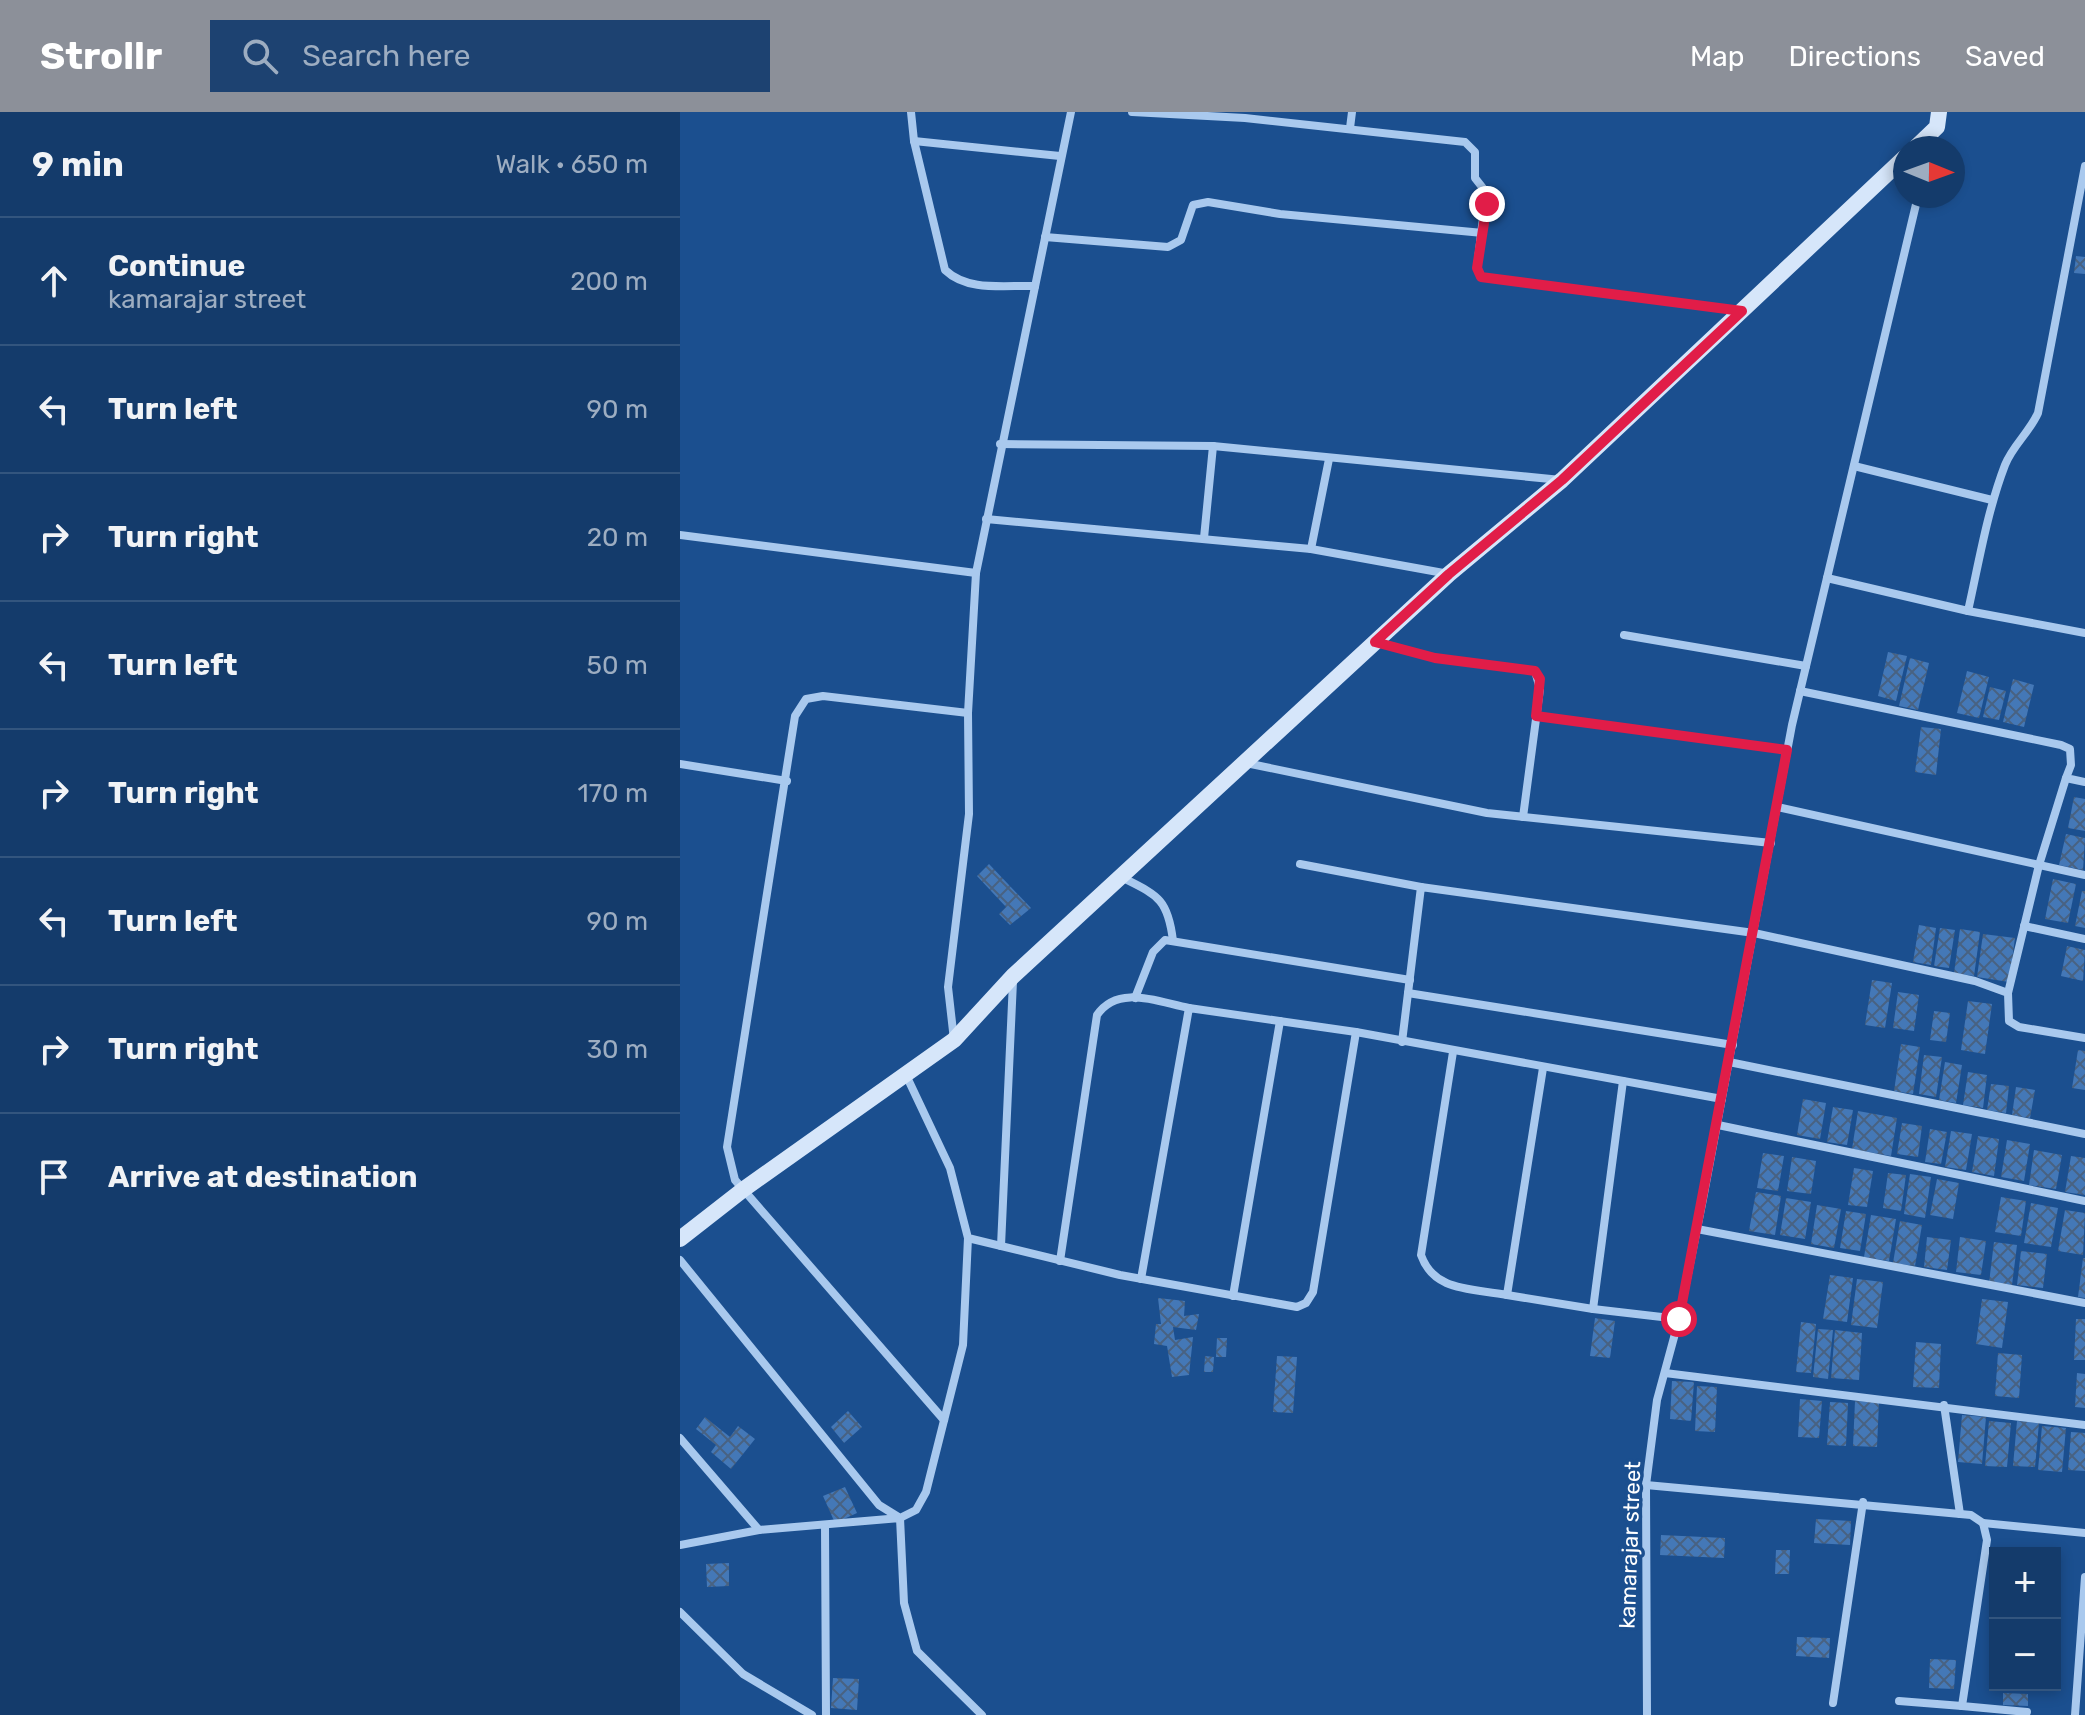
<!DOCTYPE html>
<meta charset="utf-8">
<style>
:root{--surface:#143b6b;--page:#1d4271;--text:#f1f3f6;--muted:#9dadc1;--line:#33557e;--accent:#8c9099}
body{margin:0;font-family:Rubik,sans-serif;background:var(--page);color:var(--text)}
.controls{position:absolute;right:24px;bottom:24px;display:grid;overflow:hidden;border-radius:0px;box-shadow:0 4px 12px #0003}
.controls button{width:72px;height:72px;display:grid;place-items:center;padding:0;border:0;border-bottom:2px solid var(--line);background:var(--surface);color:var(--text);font:40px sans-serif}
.compass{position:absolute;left:1213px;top:24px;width:72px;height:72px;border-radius:50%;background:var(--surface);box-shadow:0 4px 12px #0003;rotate:91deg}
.stop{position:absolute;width:24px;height:24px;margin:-18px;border:6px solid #e11d48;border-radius:50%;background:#fff}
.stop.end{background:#e11d48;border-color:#fff;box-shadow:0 2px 8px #0008}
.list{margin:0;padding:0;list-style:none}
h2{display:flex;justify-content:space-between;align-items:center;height:104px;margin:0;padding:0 32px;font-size:34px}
h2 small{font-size:26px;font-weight:400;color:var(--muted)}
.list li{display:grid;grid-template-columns:52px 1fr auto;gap:24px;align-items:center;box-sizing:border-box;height:128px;padding:0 32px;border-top:2px solid var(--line)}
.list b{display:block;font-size:30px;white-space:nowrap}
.list p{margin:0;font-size:26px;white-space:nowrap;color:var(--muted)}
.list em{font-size:26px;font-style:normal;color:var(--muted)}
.icon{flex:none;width:44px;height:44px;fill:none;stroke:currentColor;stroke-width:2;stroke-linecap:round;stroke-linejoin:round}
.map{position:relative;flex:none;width:1405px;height:1603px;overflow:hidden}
header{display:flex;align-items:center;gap:48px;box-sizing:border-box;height:112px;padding:0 40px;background:var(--accent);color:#fff}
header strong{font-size:38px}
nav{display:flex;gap:44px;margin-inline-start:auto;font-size:28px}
.search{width:560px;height:72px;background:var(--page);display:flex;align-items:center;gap:20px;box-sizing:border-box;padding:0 28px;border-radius:0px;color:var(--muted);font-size:30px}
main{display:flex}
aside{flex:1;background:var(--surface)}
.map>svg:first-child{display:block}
.building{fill:url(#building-cross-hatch)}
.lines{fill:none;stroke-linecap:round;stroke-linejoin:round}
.minor{stroke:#a9c9ee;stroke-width:8}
.secondary{stroke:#d6e6fa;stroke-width:16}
.route{stroke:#e11d48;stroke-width:10}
.labels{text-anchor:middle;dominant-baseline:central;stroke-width:7;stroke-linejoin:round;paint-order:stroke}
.street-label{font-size:22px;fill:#fff;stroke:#1b4f8f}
</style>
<header>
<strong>Strollr</strong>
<div class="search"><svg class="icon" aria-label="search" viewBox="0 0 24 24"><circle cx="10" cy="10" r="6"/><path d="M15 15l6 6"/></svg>Search here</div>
<nav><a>Map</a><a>Directions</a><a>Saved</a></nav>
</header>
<main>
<aside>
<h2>9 min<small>Walk · 650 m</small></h2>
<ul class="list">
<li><svg class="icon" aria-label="ahead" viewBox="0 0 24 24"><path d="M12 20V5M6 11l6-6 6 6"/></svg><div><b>Continue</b><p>kamarajar street</p></div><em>200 m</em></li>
<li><svg class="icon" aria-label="left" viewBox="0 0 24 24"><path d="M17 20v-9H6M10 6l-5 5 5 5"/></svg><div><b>Turn left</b></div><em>90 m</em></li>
<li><svg class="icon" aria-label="right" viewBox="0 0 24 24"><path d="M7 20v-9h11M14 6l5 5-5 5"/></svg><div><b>Turn right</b></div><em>20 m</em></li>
<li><svg class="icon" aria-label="left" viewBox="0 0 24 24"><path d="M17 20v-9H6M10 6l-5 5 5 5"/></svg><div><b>Turn left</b></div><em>50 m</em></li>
<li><svg class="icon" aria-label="right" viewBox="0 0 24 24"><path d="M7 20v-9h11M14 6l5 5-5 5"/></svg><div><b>Turn right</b></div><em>170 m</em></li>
<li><svg class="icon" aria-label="left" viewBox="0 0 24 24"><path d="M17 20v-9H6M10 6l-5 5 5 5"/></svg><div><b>Turn left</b></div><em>90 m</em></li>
<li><svg class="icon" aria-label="right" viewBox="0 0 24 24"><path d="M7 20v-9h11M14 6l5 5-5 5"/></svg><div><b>Turn right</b></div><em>30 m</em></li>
<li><svg class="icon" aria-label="arrive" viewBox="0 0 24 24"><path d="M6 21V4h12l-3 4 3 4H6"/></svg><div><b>Arrive at destination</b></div></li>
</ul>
</aside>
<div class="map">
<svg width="1405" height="1603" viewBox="0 0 1405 1603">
<defs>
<pattern id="building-cross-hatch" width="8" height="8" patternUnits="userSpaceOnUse" patternTransform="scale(2)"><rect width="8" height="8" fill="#4478b7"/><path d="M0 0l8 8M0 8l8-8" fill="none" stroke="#486282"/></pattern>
</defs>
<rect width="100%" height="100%" fill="#1b4f8f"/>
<!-- building -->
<g class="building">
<polygon points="1396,144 1405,145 1405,162 1394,161"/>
<polygon points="1208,540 1227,544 1216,589 1198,584"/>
<polygon points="1230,546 1249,551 1238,598 1219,594"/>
<polygon points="1287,559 1309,565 1299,606 1277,601"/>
<polygon points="1333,567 1354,573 1344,615 1323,610"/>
<polygon points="1310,575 1326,579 1319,608 1303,605"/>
<polygon points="1241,615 1261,617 1256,663 1235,660"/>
<polygon points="1394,685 1405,687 1405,719 1388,716"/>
<polygon points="1386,722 1405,726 1403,758 1379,753"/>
<polygon points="309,752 351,796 330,813 319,802 326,795 297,764"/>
<polygon points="1373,767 1396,772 1388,811 1365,807"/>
<polygon points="1402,779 1405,779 1405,816 1395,814"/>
<polygon points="1239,813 1256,816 1251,853 1233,850"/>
<polygon points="1260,816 1275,818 1269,856 1254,854"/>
<polygon points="1280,817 1300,820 1294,864 1274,861"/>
<polygon points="1303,822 1335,826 1329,870 1297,865"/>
<polygon points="1387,834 1405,838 1403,869 1381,864"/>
<polygon points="1192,868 1212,871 1205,916 1185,913"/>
<polygon points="1218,880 1239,883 1234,919 1213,916"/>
<polygon points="1288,889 1312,892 1305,942 1281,938"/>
<polygon points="1254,899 1270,901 1266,930 1250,928"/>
<polygon points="1221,932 1240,935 1233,982 1214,979"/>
<polygon points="1398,938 1405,939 1405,978 1392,976"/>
<polygon points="1244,943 1262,945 1256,985 1239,982"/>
<polygon points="1265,950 1282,953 1276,991 1259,988"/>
<polygon points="1288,960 1307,963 1303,996 1283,993"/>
<polygon points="1311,972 1329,974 1326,1001 1307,998"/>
<polygon points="1336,975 1355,978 1350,1006 1332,1003"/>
<polygon points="1123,987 1146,991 1140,1027 1117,1023"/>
<polygon points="1153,995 1173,998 1167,1033 1147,1030"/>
<polygon points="1178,999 1217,1006 1211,1044 1172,1037"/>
<polygon points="1222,1011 1242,1014 1238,1045 1217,1042"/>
<polygon points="1250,1017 1267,1020 1261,1052 1245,1050"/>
<polygon points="1271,1019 1292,1022 1286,1058 1265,1055"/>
<polygon points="1298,1024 1319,1027 1314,1064 1292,1060"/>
<polygon points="1327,1028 1350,1032 1344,1069 1321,1065"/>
<polygon points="1354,1038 1382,1043 1376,1077 1349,1073"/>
<polygon points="1083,1041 1104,1044 1098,1079 1077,1076"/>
<polygon points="1391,1044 1405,1046 1405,1083 1385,1080"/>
<polygon points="1112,1045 1136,1049 1131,1082 1107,1079"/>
<polygon points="1174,1056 1193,1059 1187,1095 1168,1093"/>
<polygon points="1208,1061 1226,1063 1221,1099 1203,1096"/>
<polygon points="1230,1062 1251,1065 1245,1106 1224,1102"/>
<polygon points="1257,1067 1279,1071 1273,1107 1250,1103"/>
<polygon points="1076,1080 1101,1084 1095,1123 1069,1119"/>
<polygon points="1321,1085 1346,1089 1341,1124 1315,1120"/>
<polygon points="1106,1086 1131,1090 1125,1127 1100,1123"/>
<polygon points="1351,1091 1378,1096 1371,1135 1344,1131"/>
<polygon points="1137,1093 1161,1097 1154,1136 1131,1132"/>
<polygon points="1385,1098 1405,1101 1403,1143 1378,1139"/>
<polygon points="1166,1099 1186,1102 1180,1139 1160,1136"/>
<polygon points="1191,1103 1216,1107 1209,1149 1184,1145"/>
<polygon points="1220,1109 1242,1113 1235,1154 1213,1151"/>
<polygon points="1247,1125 1271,1128 1267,1158 1244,1155"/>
<polygon points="1280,1125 1306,1129 1301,1163 1276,1160"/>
<polygon points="1314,1130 1337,1133 1332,1173 1309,1171"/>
<polygon points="1341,1139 1367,1142 1363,1176 1337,1173"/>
<polygon points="1403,1146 1405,1146 1405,1186 1398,1185"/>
<polygon points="1150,1163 1173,1166 1167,1210 1143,1207"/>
<polygon points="1177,1167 1203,1170 1197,1216 1171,1213"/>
<polygon points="478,1186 505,1189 504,1204 519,1202 516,1218 493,1215 495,1228 513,1225 509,1263 492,1265 487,1234 474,1232 476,1212 481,1212"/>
<polygon points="1302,1187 1328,1190 1322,1236 1296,1232"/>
<polygon points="915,1206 935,1209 930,1246 910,1244"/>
<polygon points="1396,1207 1405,1207 1405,1248 1394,1248"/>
<polygon points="1121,1210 1136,1212 1131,1261 1116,1260"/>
<polygon points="1138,1217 1153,1218 1148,1267 1133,1265"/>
<polygon points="1155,1218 1182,1221 1179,1268 1151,1266"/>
<polygon points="537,1226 547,1226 546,1245 536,1245"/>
<polygon points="1236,1230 1261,1232 1259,1276 1233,1275"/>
<polygon points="1318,1241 1342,1243 1339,1286 1315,1284"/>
<polygon points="525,1244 534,1245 533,1260 524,1260"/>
<polygon points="597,1244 617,1245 613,1301 593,1300"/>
<polygon points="1397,1261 1405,1262 1405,1296 1395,1295"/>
<polygon points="992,1269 1014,1270 1011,1309 990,1307"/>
<polygon points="1017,1274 1037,1275 1035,1320 1015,1319"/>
<polygon points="1120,1287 1142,1289 1139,1326 1118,1325"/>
<polygon points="1175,1289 1199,1290 1197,1335 1173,1334"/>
<polygon points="1150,1290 1168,1291 1166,1334 1147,1333"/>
<polygon points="168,1299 182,1315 164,1331 151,1315"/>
<polygon points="1282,1303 1306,1305 1302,1352 1278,1350"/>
<polygon points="25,1305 50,1325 58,1314 75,1327 51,1357 31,1340 36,1333 16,1317"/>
<polygon points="1309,1309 1331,1311 1327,1355 1305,1354"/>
<polygon points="1337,1309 1359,1311 1355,1355 1333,1354"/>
<polygon points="1362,1314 1386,1316 1382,1360 1358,1358"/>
<polygon points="1391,1320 1405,1321 1405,1359 1388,1358"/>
<polygon points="165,1375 177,1401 155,1411 143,1384"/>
<polygon points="1136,1407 1171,1409 1170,1433 1134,1431"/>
<polygon points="981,1423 1045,1426 1044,1446 980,1443"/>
<polygon points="1096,1438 1110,1438 1109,1462 1095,1462"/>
<polygon points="49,1451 49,1474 27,1475 26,1452"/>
<polygon points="1117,1525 1150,1526 1149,1546 1116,1544"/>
<polygon points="1250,1547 1276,1548 1274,1577 1249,1576"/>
<polygon points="153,1566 179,1567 177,1598 151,1596"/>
<polygon points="1323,1581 1348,1582 1348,1594 1323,1593"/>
</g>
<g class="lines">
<!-- minor -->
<g class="minor">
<path d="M231,0L234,29L265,158C288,180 325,173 355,174"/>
<polyline points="452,0 565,6 785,30 795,40 795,66 806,80 797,156 801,165 1061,199"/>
<polyline points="670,16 672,0"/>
<polyline points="234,29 380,44"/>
<polyline points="1238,84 1147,466 1288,499 1405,521"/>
<polyline points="365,125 488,135 501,128 513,93 528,90 600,102 803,121"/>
<polyline points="320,332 533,334 881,368"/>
<polyline points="1174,354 1312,388"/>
<polyline points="306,407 631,437 769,462"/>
<polyline points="0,423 296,461 391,0"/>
<polyline points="524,426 533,334"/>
<polyline points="631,437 649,347"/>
<path d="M1288,499C1299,450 1307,400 1325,353C1333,333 1349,321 1358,301L1405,54"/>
<polyline points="944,523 1126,554"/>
<polyline points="696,530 755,546 855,559 860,577 843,705"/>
<polyline points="1120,579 1381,633 1390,637 1391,653 1386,666 1405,670"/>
<polyline points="856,604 1107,638"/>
<polyline points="566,651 807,701 1091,731"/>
<polyline points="0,652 107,669"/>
<polyline points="1097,695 1405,763"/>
<polyline points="620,752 741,775"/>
<path d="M441,765C477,783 488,786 493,829"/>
<polyline points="1344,814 1405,827"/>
<polyline points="728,881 1053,933"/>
<polyline points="1328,881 1359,753 1386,666"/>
<polyline points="455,886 473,840 485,828 730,868"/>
<polyline points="274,928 268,875 289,702 288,601 296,461"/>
<polyline points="722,930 741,775 1074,821 1295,869 1328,881 1329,909 1339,915 1405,926"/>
<path d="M773,940L741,1143C754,1180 791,1176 827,1183L863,956"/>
<polyline points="1049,950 1405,1022"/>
<polyline points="226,963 270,1056 288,1126 440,1163 617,1195 626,1191 633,1180 676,920 1042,987"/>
<polyline points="943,969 913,1197 999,1207"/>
<polyline points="1038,1013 1405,1089"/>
<polyline points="1017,1117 1405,1191"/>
<polyline points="321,1134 333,869"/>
<polyline points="0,1148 199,1393 220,1406 236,1398 246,1380 283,1233 288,1126"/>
<path d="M380,1149L417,903C438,872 478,890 509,896"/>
<polyline points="461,1167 509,896 676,920"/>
<polyline points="827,1183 913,1197"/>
<polyline points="553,1184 600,909"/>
<polyline points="985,1261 1405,1313"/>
<polyline points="1264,1293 1280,1402"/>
<polyline points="264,1308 55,1068 47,1035 115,604 126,587 143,584 288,601"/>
<polyline points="0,1326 79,1418 220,1406 224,1491 237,1539 302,1603"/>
<polyline points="966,1373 1291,1403 1303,1411 1307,1428 1282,1594 1347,1600"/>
<polyline points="1303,1411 1405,1421"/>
<polyline points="145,1413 146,1603"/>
<polyline points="0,1433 79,1418"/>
<polyline points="0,1500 63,1562 132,1603"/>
<polyline points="1219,1589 1282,1594"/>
<polyline points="1153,1591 1183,1390"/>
<polyline points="967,1603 966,1373 977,1288 999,1207 1023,1087 1112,613 1147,466"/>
<polyline points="1395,1603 1405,1465"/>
</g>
<!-- secondary -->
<g class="secondary">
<polyline points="1235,36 1257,15 1259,0"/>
<polyline points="0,1127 64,1077 274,928 333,864 769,462 882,368 1225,45"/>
</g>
</g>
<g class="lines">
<!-- route -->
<polyline class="route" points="807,92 797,156 801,165 1062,199 882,368 769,462 695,530 755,546 855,559 860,567 856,604 1107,638 999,1207"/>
</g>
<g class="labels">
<!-- street labels -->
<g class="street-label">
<text transform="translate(950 1433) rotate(-88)">kamarajar street</text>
</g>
</g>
</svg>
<div class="controls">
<button>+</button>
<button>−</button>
</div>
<svg class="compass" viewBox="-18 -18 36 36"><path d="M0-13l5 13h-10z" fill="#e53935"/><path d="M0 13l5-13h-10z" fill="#9dadc1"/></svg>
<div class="stop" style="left:999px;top:1207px"></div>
<div class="stop end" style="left:807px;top:92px"></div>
</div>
</main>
